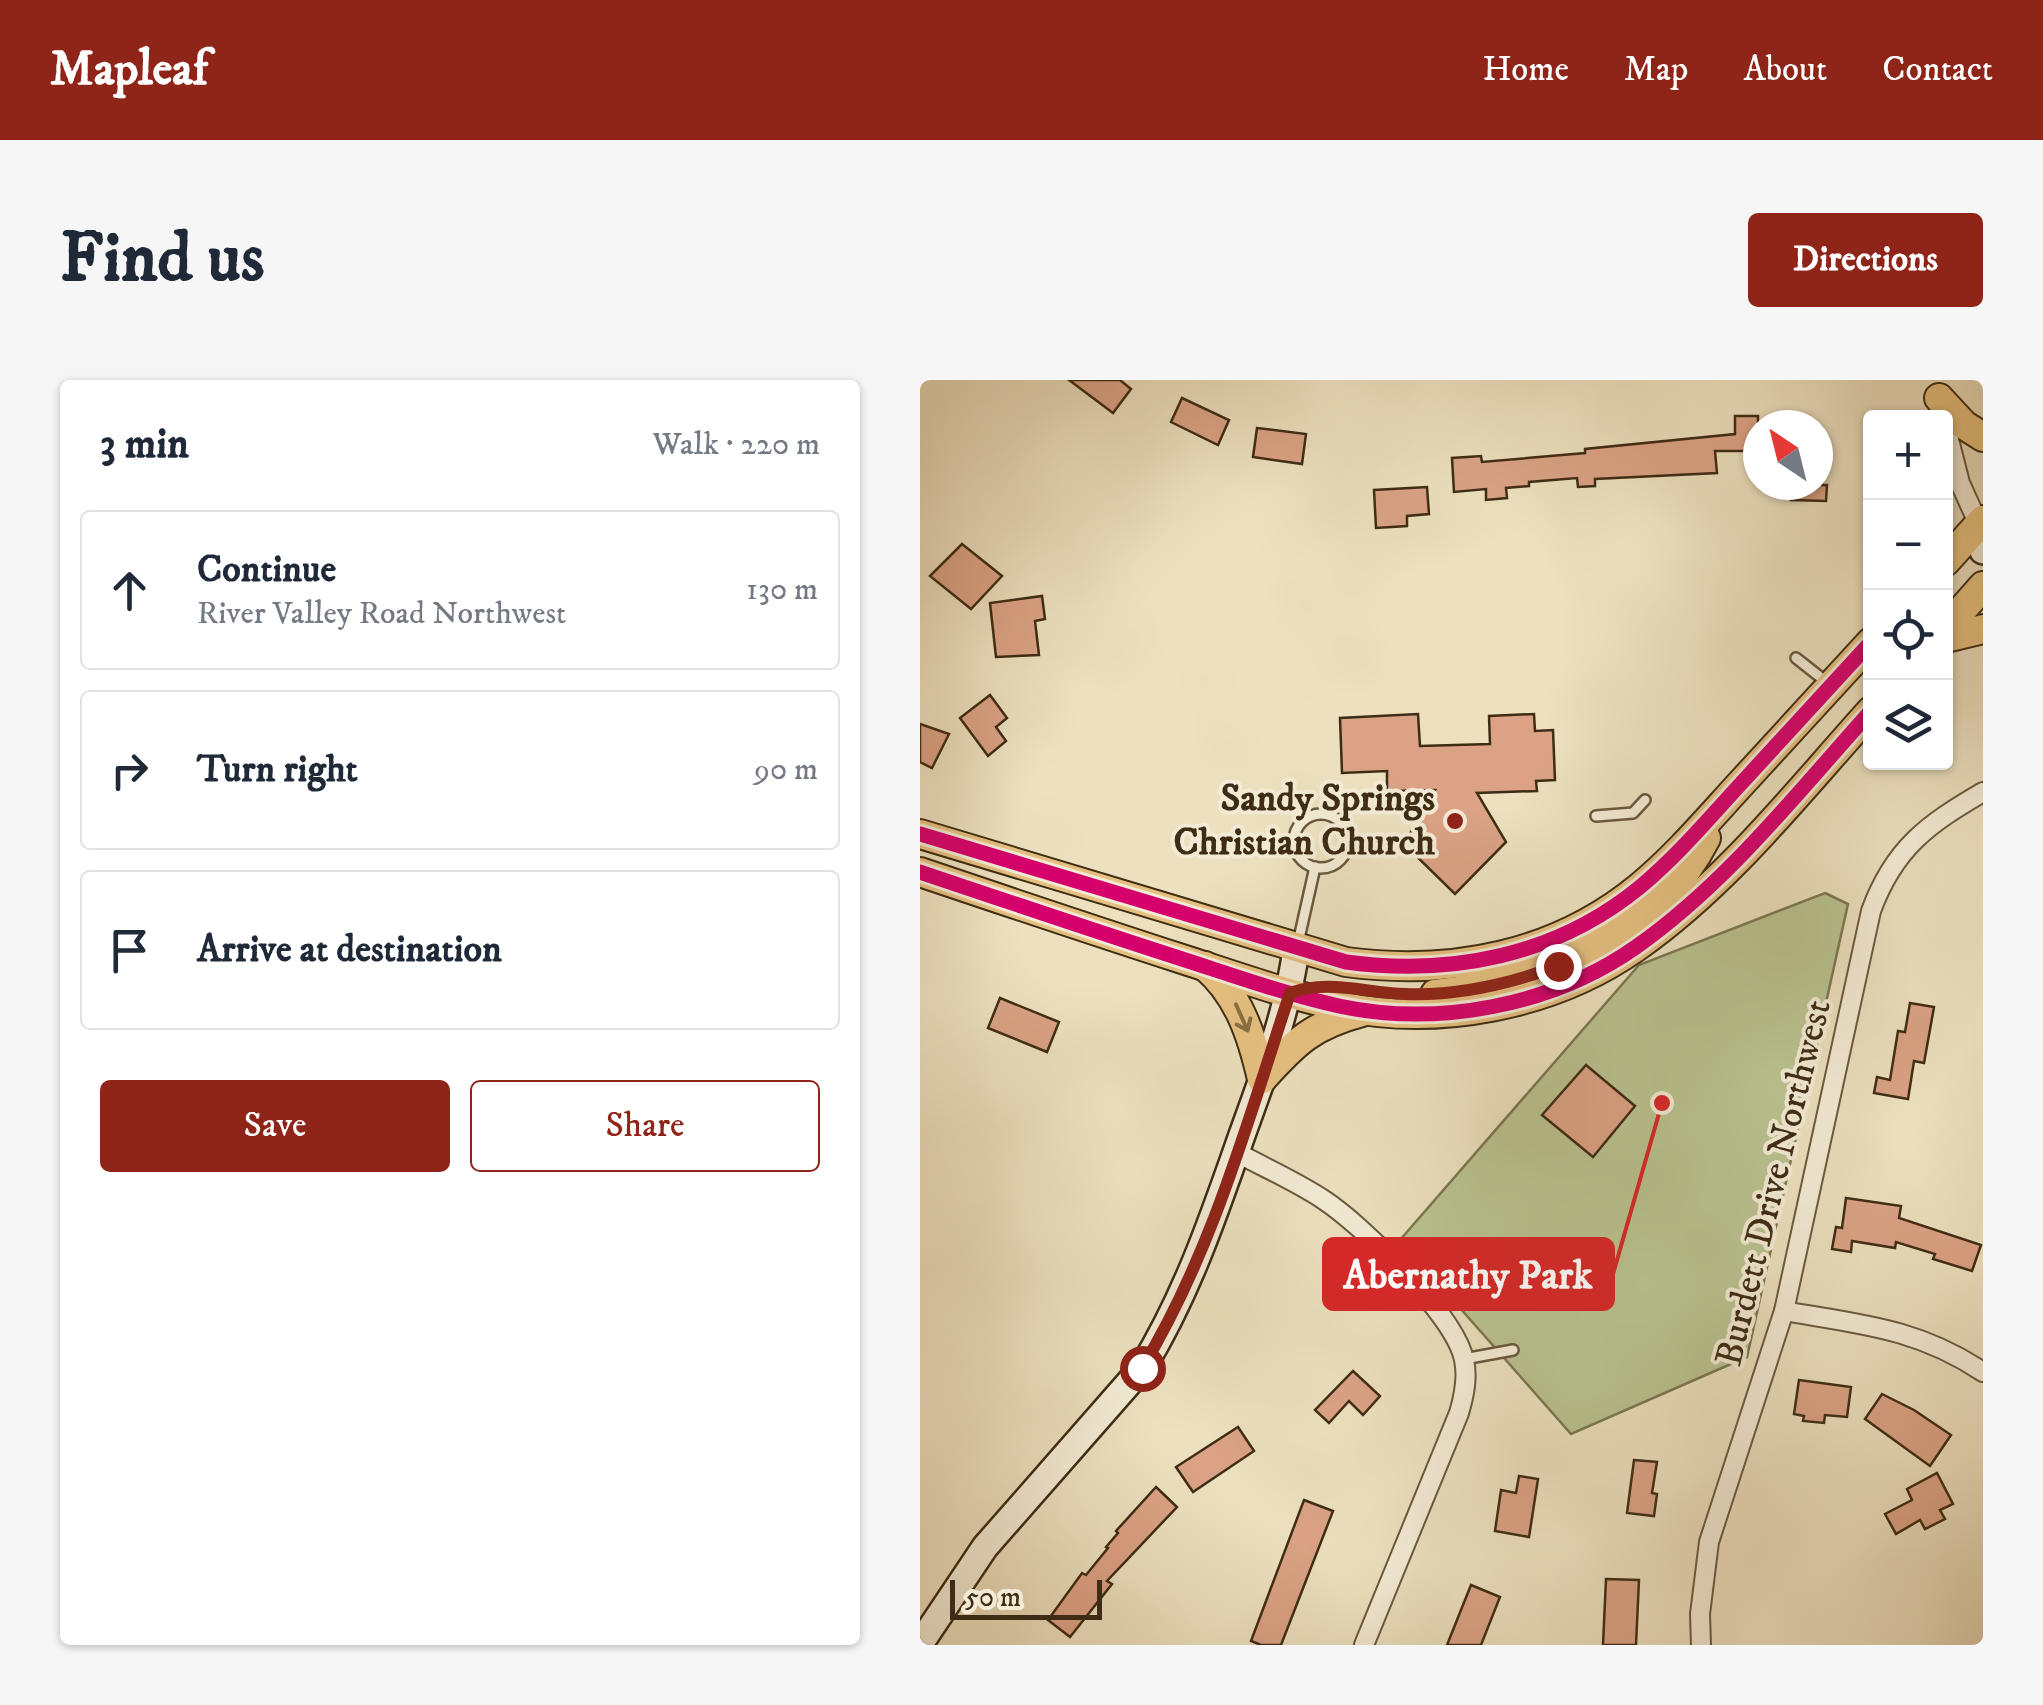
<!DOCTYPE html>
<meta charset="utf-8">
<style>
:root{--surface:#fff;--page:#f6f6f7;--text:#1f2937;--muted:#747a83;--line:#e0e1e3;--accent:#8f2418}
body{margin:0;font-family:"IM FELL DW Pica",serif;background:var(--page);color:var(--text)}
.controls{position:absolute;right:30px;top:30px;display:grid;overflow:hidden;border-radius:10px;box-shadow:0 2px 8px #0004}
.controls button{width:90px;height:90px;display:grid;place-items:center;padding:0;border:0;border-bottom:2px solid var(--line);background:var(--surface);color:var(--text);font:50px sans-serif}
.compass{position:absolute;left:823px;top:30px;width:90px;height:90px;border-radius:50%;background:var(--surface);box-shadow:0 2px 8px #0004;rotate:325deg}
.scale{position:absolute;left:30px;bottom:25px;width:152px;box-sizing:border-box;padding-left:10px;border:5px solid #3e2c14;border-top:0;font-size:28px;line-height:35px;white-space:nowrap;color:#3e2c14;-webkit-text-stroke:8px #f3ebd5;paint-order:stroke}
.stop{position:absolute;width:30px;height:30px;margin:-22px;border:8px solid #8f2418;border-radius:50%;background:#fff}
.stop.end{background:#8f2418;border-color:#fff;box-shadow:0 2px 10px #0008}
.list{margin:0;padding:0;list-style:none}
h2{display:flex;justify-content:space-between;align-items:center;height:130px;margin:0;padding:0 40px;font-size:42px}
h2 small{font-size:32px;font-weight:400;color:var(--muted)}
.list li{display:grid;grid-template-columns:65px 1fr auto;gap:30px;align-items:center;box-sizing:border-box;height:160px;margin:0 20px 20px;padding:0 20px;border:2px solid var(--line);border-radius:10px}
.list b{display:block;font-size:38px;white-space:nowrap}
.list p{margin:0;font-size:32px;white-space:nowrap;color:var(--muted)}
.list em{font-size:32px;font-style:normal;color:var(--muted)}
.actions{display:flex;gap:20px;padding:30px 40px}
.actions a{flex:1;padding:22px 0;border:2px solid var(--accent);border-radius:10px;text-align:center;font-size:35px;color:var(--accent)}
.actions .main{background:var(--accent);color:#fff}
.icon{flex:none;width:55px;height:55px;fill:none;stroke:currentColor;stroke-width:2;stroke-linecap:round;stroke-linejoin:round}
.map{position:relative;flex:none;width:1063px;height:1265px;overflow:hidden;border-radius:10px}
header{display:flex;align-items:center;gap:60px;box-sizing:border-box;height:140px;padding:0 50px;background:var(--accent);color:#fff}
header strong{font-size:48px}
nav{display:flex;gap:55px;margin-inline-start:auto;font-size:35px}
.intro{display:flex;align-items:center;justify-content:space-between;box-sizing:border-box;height:240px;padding:0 60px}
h1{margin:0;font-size:70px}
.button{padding:25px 45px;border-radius:10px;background:var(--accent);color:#fff;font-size:35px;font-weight:700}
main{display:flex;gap:60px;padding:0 60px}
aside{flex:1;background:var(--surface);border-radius:10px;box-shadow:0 2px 8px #0004}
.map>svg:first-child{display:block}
.green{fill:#b9c290;stroke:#7c7752;stroke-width:2.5}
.building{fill:#dba285;stroke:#3e2c14;stroke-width:2.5}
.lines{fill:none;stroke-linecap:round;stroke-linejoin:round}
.lane-casing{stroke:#6a593e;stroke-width:14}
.street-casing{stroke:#6a593e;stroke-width:22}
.secondary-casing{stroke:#3e2c14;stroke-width:30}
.primary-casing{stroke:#3e2c14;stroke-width:32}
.lane{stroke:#f3ebd5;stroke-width:9}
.street{stroke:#f3ebd5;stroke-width:18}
.secondary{stroke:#f3ebd5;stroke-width:25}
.primary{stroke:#e6c07f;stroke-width:28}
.cycleway-casing{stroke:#f3ebd5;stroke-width:21}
.cycleway{stroke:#d6006c;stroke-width:15}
.oneway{stroke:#8a6f44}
.route{stroke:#8f2418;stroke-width:12}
.poi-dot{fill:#8f2418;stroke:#f3ebd5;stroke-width:4}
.labels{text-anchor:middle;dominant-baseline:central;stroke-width:8;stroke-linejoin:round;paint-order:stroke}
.poi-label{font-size:38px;font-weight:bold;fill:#3e2c14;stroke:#f3ebd5;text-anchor:end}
.street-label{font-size:38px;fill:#3e2c14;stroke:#f3ebd5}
.leader{fill:none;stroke:#d62828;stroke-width:4}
.callout-dot{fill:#d62828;stroke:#f3ebd5;stroke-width:4}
.callout{fill:#d62828;stroke:#d62828;stroke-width:4}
.callout-label{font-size:40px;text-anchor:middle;font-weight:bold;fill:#fff}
</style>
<header>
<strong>Mapleaf</strong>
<nav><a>Home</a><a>Map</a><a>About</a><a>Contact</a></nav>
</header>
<div class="intro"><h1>Find us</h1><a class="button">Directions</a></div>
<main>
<aside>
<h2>3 min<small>Walk · 220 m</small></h2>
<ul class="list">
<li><svg class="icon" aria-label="ahead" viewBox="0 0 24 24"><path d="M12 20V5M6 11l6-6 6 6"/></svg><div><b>Continue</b><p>River Valley Road Northwest</p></div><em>130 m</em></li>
<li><svg class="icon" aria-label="right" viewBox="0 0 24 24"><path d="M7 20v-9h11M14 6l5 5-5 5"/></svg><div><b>Turn right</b></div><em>90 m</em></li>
<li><svg class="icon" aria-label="arrive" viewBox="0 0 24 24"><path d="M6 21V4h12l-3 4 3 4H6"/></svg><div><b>Arrive at destination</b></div></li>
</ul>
<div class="actions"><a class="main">Save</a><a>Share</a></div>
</aside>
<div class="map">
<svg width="1063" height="1265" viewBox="0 0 1063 1265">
<rect width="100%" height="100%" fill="#ece0be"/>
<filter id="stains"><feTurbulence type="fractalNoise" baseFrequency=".002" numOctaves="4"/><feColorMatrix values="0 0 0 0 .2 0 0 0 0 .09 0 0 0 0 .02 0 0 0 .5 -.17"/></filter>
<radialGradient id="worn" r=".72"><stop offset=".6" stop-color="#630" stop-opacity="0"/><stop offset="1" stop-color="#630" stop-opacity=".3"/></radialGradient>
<!-- green -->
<polygon class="green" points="905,513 928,524 827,977 651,1054 480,860 719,585"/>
<!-- building -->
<g class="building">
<polygon points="149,0 200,0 211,9 193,33"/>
<polygon points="262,18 309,40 298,65 251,42"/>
<polygon points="815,36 838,36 838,71 795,71 797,93 675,99 675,106 658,107 657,98 609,102 609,106 586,108 587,118 566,120 566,109 534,112 532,78 561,76 562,82 665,73 665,69 815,54"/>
<polygon points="337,48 386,54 382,84 333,77"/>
<polygon points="872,105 907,105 906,121 871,120"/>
<polygon points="507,107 509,134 487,136 487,146 456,148 454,110"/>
<polygon points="42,164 82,196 51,229 10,196"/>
<polygon points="122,216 125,239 115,241 119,275 76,277 70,223"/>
<polygon points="70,315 87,338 76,347 86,361 68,376 40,338"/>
<polygon points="498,334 500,366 570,364 569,336 614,334 615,351 633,350 635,400 616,401 617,411 557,413 586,462 535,514 484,464 515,410 467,411 467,391 422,393 420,338"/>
<polygon points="0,344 29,354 12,388 0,382"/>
<polygon points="80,618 139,642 127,672 68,648"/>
<polygon points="990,623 1014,627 1004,683 994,681 988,719 954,713 957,697 970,700 978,651 985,652"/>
<polygon points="666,685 715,726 673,777 622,735"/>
<polygon points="926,818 981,826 979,838 1061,865 1052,891 1013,879 1015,874 976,862 975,868 932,861 931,872 912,869 916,847 922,848"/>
<polygon points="433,991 460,1016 443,1035 429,1021 409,1043 395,1030"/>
<polygon points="879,1000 931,1007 927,1037 905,1035 904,1043 883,1041 884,1036 874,1034"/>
<polygon points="962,1014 994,1030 1031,1055 1010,1086 945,1039"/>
<polygon points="318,1047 334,1071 273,1112 256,1087"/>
<polygon points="714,1080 737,1082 732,1113 737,1114 734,1136 707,1133"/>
<polygon points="1017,1093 1033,1124 1020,1130 1025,1139 1005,1149 1000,1140 976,1154 965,1134 992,1120 987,1109"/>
<polygon points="599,1096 618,1099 609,1157 575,1151 581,1110 596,1113"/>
<polygon points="236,1107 257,1127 187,1201 192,1204 150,1257 128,1240 162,1193 166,1195 188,1168 186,1167 198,1153 196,1151"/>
<polygon points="384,1120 413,1131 361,1265 341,1265 331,1261"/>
<polygon points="686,1199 719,1200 716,1265 683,1265"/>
<polygon points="551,1205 580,1217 561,1265 527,1265"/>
</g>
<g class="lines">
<defs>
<g id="lane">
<polyline points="876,278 909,304"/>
<circle cx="401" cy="461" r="27"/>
<polyline points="676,436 713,433 725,420"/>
<polyline points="349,466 375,470"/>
<polyline points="378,563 395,487"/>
<polyline points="544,979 593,970"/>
</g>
<g id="street">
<polyline points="1026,48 1040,103 1059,145"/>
<path d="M316,772C345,788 377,802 404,820C442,845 536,936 544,980C548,998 544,1016 539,1033L444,1265"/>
<path d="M864,931C939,944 997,948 1063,992"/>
<path d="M781,1265L780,1234L789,1162L864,931L951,531C974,468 1008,444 1063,412"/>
</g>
<g id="secondary">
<polyline points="1059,145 1063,171"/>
<path d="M0,1264L65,1167L222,988C267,915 294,835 322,755C344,694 367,634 376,570"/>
</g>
<g id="primary">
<polyline points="1019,18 1044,45 1063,57"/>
<polyline points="1026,181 1063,140"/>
<polyline points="1026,248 1063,206"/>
<polyline points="1026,258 1063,249"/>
<path d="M0,454L426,582C531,596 636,576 720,507C755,478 785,443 816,409C861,360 906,311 951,262"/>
<path d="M0,492C86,521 172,550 259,578C312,595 365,614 419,626C518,647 632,626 716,567C807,503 877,413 951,331"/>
<path d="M285,586C319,615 332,656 342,699"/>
<path d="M515,614C622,603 735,559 786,458"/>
<path d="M342,699C376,661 393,645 442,632"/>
</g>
</defs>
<!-- lane casing -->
<use href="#lane" class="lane-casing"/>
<!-- street casing -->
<use href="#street" class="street-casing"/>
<!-- secondary casing -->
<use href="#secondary" class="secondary-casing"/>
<!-- primary casing -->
<use href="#primary" class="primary-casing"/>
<!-- lane -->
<use href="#lane" class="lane"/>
<!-- street -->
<use href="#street" class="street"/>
<!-- secondary -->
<use href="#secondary" class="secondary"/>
<!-- primary -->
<use href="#primary" class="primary"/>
<defs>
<g id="cycleway">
<path d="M0,454L426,582C531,596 636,576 720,507C755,478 785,443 816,409C861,360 906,311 951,262"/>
<path d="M0,492C86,521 172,550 259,578C312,595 365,614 419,626C518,647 632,626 716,567C807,503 877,413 951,331"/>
</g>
</defs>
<!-- cycleway casing -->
<use href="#cycleway" class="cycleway-casing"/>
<!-- cycleway -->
<use href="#cycleway" class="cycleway"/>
</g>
<!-- one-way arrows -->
<defs><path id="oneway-shaft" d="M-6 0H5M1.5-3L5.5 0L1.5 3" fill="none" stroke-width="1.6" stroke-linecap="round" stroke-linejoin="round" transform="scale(2.5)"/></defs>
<use class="oneway" href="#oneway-shaft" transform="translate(322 638) rotate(66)"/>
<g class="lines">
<!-- route -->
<path class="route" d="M222,988C292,873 328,740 370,613C408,599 446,613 485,614C538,616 589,604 638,586"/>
</g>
<!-- markers -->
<circle class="poi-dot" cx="535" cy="441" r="10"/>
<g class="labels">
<!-- poi labels -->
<g class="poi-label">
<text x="515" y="419">Sandy Springs<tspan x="515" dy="44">Christian Church</tspan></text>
</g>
<!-- street labels -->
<g class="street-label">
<text transform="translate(854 803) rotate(-76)">Burdett Drive Northwest</text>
</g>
</g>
<!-- callouts -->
<path class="leader" d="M742 723L693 894"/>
<circle class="callout-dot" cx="742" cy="723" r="10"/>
<rect class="callout" x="404" y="859" width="289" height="70" rx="10"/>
<g class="callout-label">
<text x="548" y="908">Abernathy Park</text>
</g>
<rect width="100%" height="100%" filter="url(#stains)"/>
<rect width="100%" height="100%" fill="url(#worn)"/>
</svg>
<div class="controls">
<button>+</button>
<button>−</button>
<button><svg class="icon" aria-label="locate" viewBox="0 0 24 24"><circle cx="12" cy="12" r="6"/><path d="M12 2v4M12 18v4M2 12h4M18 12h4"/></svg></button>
<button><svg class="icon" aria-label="layers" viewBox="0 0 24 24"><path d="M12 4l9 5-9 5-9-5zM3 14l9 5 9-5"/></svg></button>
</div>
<svg class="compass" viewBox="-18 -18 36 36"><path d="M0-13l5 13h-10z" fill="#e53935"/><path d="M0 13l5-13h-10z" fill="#747a83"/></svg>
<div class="scale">50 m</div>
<div class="stop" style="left:222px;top:988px"></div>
<div class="stop end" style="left:638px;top:586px"></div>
</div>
</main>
